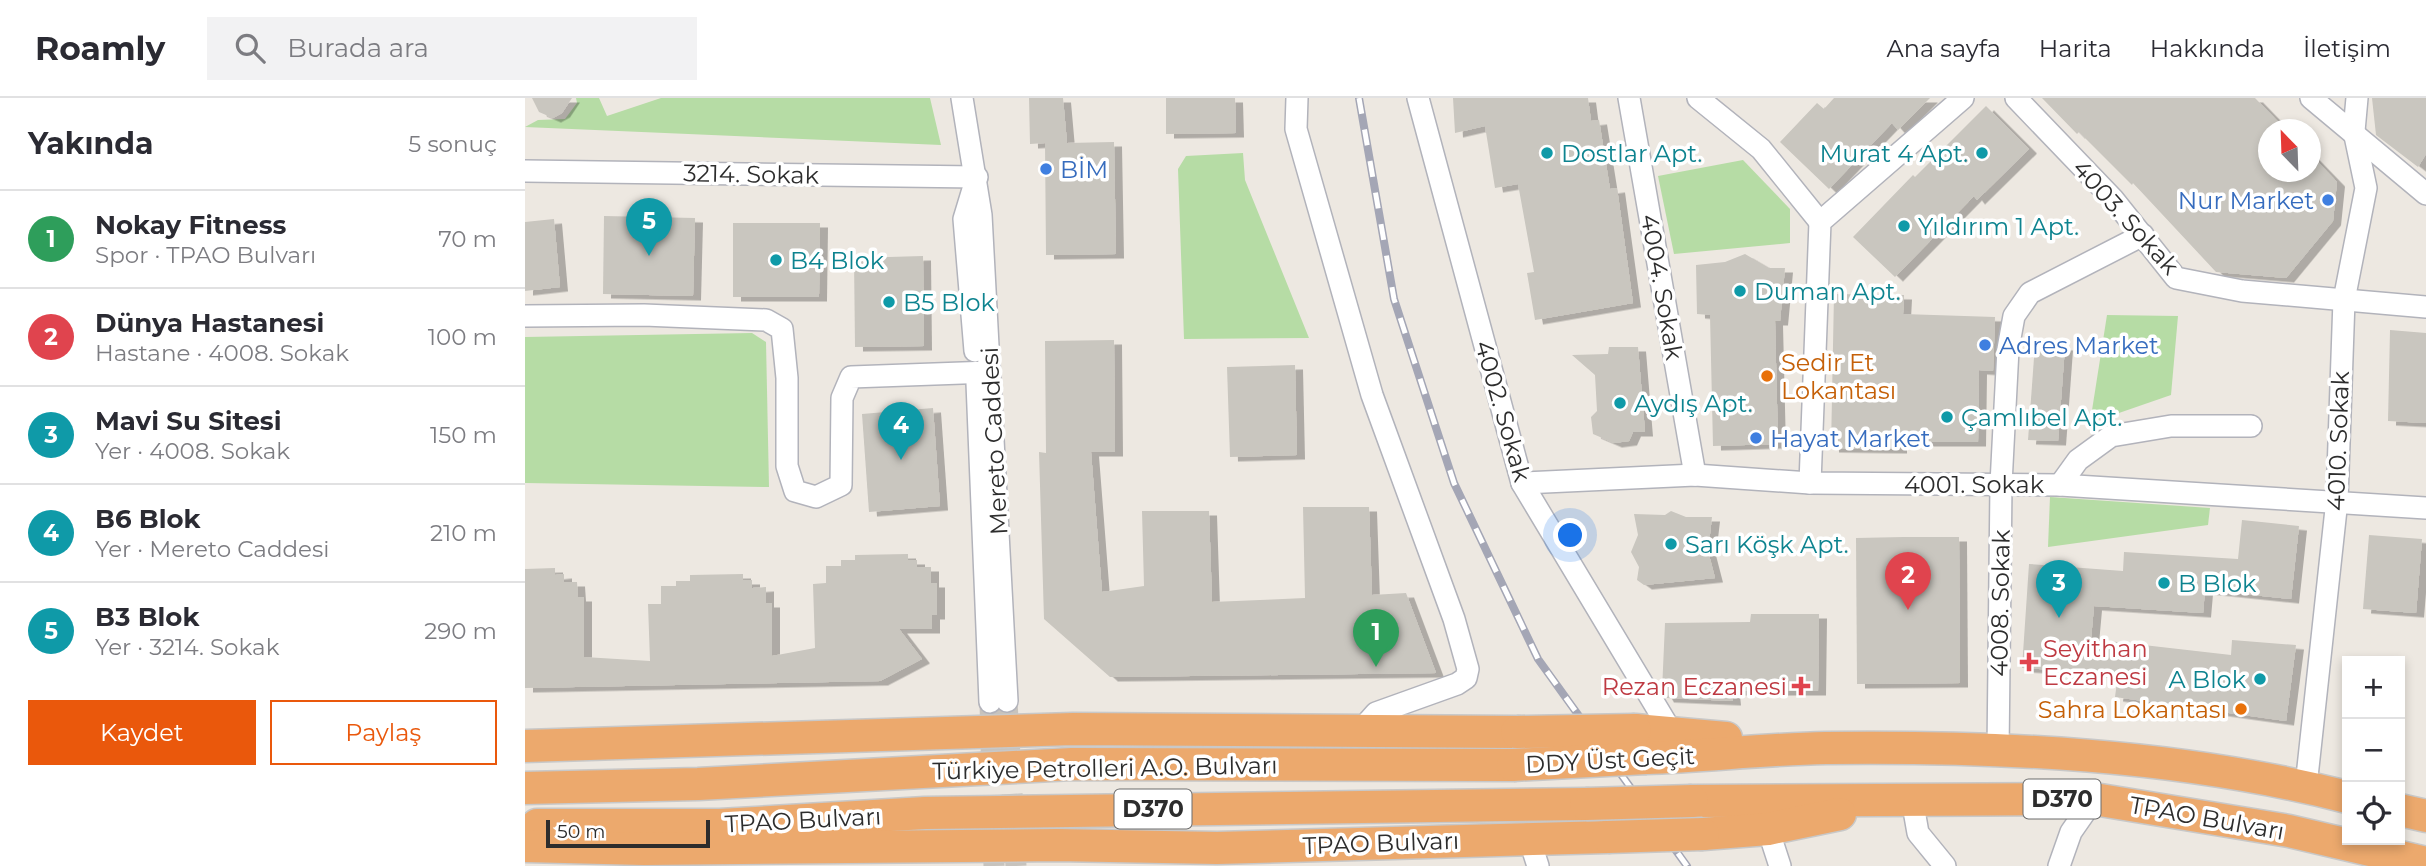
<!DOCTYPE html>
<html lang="tr">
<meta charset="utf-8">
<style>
:root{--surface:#fff;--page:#f2f2f3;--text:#2b2b33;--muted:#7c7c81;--line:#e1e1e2;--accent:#ea580c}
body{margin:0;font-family:Montserrat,sans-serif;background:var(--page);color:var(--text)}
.controls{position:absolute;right:21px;bottom:21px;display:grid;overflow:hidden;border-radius:0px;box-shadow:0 4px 10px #0003}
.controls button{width:63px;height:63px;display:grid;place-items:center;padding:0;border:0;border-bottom:2px solid var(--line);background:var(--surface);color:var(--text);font:35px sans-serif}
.compass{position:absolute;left:1733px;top:21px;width:63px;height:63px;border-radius:50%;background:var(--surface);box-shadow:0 4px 10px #0003;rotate:337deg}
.scale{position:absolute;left:21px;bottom:18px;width:164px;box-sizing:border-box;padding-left:7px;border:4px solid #2d2d2d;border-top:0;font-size:19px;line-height:24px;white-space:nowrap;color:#2d2d2d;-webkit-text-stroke:5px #fff;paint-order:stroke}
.you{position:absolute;left:1046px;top:438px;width:24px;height:24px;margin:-18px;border:5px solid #fff;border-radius:50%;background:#1a73e8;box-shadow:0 0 0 10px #1a73e833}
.badge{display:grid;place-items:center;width:46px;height:46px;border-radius:50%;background:var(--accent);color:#fff;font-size:23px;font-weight:700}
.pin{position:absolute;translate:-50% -58px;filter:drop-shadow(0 2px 4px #0008)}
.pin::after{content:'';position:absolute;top:37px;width:24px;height:21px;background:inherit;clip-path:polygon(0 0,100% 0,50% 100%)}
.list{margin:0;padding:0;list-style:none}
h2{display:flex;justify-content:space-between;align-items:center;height:91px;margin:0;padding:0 28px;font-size:30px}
h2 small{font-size:23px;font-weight:400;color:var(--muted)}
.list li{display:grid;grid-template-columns:46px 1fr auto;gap:21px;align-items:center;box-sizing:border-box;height:98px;padding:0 28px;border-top:2px solid var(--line)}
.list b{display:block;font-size:26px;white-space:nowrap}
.list p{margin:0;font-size:23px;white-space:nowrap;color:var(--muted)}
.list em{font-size:23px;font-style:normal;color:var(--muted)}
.actions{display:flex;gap:14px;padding:21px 28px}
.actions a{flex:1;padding:16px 0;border:2px solid var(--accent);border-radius:0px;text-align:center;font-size:24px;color:var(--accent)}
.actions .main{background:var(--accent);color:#fff}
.icon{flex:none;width:38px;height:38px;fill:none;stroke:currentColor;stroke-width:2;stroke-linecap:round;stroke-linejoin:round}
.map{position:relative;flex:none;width:1901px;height:768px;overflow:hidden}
header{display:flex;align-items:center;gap:42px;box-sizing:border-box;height:98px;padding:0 35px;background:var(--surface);border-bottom:2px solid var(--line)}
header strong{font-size:33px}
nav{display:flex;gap:38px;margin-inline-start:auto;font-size:24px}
.search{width:490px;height:63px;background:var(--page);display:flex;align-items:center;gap:18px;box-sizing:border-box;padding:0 24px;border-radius:0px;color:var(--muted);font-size:26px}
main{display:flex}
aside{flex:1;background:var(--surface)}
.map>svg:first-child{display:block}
.green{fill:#b6dca5}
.building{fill:#c9c6bf;filter:url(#shadow)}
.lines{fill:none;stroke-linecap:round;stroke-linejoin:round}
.minor-tunnel{stroke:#c7c3bd;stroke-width:21;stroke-dasharray:21 10;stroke-linecap:butt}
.minor-casing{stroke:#b2b3bb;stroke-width:24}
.highway-casing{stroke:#c8c8c8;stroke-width:35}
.minor{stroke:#fff;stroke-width:21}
.highway{stroke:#eca96d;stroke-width:32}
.rail-casing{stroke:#a4a6b5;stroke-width:8}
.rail{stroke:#fff;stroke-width:5;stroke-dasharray:16;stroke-linecap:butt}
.highway-bridge-casing{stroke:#c8c8c8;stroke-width:35;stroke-linecap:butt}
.highway-bridge{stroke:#eca96d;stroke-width:32}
.culture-dot{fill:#0f9aa8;stroke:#fff;stroke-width:2.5}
.shop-dot{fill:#3f7fe0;stroke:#fff;stroke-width:2.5}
.food-dot{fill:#e8710a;stroke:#fff;stroke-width:2.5}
.health-dot{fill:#e0444e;stroke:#fff;stroke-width:2.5}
.labels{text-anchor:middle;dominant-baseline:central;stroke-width:7;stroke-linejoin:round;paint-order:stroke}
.shield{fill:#fff;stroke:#6c6c6c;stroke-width:2}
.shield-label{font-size:23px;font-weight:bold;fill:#2d2d2d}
.culture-label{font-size:24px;fill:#0d838f;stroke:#fff;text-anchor:start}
.shop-label{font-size:24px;fill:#366cbe;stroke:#fff;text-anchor:start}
.street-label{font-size:24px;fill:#2d2d2d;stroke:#fff}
.food-label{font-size:24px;fill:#c56008;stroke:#fff;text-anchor:start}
.health-label{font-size:24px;fill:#be3a42;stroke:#fff;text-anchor:start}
</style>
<header>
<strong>Roamly</strong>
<div class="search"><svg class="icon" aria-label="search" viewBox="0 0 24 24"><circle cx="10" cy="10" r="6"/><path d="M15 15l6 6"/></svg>Burada ara</div>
<nav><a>Ana sayfa</a><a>Harita</a><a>Hakkında</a><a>İletişim</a></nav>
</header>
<main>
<aside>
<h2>Yakında<small>5 sonuç</small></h2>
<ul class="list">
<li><span class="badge" style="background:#2e9e5b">1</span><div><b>Nokay Fitness</b><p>Spor · TPAO Bulvarı</p></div><em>70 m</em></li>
<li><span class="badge" style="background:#e0444e">2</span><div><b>Dünya Hastanesi</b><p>Hastane · 4008. Sokak</p></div><em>100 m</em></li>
<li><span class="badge" style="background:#0f9aa8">3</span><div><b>Mavi Su Sitesi</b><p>Yer · 4008. Sokak</p></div><em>150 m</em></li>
<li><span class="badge" style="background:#0f9aa8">4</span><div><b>B6 Blok</b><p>Yer · Mereto Caddesi</p></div><em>210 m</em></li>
<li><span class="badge" style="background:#0f9aa8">5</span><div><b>B3 Blok</b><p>Yer · 3214. Sokak</p></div><em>290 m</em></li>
</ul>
<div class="actions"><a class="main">Kaydet</a><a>Paylaş</a></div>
</aside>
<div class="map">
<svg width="1901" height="768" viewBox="0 0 1901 768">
<defs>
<filter id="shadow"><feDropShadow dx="8" dy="4.5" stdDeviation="0" flood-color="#0004"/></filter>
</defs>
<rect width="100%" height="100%" fill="#ede8e1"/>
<!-- green -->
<g class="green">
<polygon points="51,0 74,0 82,18 136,0 405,0 416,47 0,29 13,22 40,21 52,5"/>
<polygon points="718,55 720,82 784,240 659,241 653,71 661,58"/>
<polygon points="1218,62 1265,111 1265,145 1149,156 1133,78"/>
<polygon points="1582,217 1653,218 1646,297 1565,325"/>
<polygon points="227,235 241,244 244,389 0,385 0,239"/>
<polygon points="1525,399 1685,410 1683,427 1523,449"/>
</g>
<!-- building -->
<g class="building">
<polygon points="7,0 47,0 37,15 28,20 14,14"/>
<polygon points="504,0 538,0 542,45 589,44 591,156 521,157 520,45 505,46"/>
<polygon points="641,0 710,0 711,35 641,36"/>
<polygon points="928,0 1063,0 1066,23 1074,22 1085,91 1092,90 1108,205 1010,222 1002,175 1009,174 993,86 970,90 960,28 930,35"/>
<polygon points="1309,0 1405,0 1373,32 1367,25 1304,91 1255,44 1292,5 1299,11"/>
<polygon points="1517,0 1730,0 1761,32 1744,32 1744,74 1786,74 1786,57 1812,84 1808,123 1761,180 1691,174 1608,85 1607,87 1554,34 1552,36"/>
<polygon points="1847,0 1901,0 1901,56 1893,69 1851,37"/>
<polygon points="1461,8 1504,51 1452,102 1449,98 1370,179 1328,139 1388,77 1390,79"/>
<polygon points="79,118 170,120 168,198 78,196"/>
<polygon points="29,121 35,189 0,193 0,124"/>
<polygon points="208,125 295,125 294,199 208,199"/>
<polygon points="1220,156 1244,170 1260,170 1255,223 1250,223 1253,346 1188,348 1185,217 1172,216 1171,167 1200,164"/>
<polygon points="398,158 399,248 330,249 329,160"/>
<polygon points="1309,196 1379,197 1378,216 1470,219 1468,273 1454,272 1453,344 1374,344 1374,351 1306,350"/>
<polygon points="1865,232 1901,235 1901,325 1863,323"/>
<polygon points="589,242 590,354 566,354 577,494 619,488 617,413 684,413 687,504 780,500 778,409 844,409 847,497 881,495 911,575 585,579 519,521 514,354 521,355 520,243"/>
<polygon points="1510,246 1540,248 1533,343 1503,342"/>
<polygon points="1084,249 1113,249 1120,334 1108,334 1104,343 1089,345 1068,336 1066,319 1072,313 1070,277 1047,257 1083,256"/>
<polygon points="770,267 772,357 705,359 702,269"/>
<polygon points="408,310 415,408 344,414 337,316"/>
<polygon points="1146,413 1161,419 1187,419 1183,453 1190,480 1119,487 1112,482 1114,469 1106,454 1113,437 1109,416 1140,417"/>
<polygon points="1717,422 1774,428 1766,501 1680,492 1678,515 1569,508 1566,541 1706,557 1707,542 1771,547 1761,623 1590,599 1593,576 1497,570 1504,466 1598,473 1599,454 1713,461"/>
<polygon points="1844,437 1897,441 1891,515 1838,511"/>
<polygon points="1379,439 1434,439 1435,585 1332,586 1331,440"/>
<polygon points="383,456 383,462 392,462 392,469 406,469 406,485 412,485 412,517 407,517 407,531 374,531 397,561 355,583 0,590 0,471 30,470 30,477 39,476 39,484 52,484 53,499 59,499 59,559 125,563 123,506 136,506 136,488 151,488 151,483 165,483 165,477 218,476 218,482 227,482 227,490 241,489 241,505 247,505 247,558 290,550 288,486 301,485 301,468 316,468 316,462 330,462 330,457"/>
<polygon points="1226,516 1294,516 1293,593 1207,593 1208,603 1141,600 1137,593 1140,525 1225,524"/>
</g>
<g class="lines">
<!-- minor-tunnel -->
<g class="minor-tunnel">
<polyline points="482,603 491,768"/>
<polyline points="465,604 469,768"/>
</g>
<defs>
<g id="minor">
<polyline points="437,0 456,117 482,603"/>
<polyline points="772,0 771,31 847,297 929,521 943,571 941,580 932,586 851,615 835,633"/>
<polyline points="893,0 997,385 1147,635"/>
<polyline points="1104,0 1170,377"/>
<polyline points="1173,0 1236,51 1295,124"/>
<polyline points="1491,0 1588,101 1651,180 1717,193 1901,209"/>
<polyline points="1786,0 1901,96"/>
<polyline points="0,73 452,79"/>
<polyline points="449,88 439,121 450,253"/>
<polyline points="0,218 119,217 241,222 257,231 262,280 262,368 270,393 291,399 316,387 317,300 326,279 465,274"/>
<polyline points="452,285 465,604"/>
<polyline points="997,385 1170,377 1285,385 1535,387 1901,410"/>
<polyline points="1285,385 1295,124 1438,0"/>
<polyline points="1535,387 1553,362 1586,338 1646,328 1726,328"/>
<polyline points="1473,654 1476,386 1483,251 1489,218 1505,195 1618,137"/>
<polyline points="1781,688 1812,402 1819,202 1841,90 1829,33 1832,0"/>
<polyline points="1387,701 1393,735 1420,768"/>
<polyline points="1243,731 1255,768"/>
<polyline points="1004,740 1013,768"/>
<polyline points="1534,768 1546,734 1569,701"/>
</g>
<g id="highway">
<polyline points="1110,632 1201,640"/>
<polyline points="0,648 548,631 992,634"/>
<path d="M1121,660C1181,658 1241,651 1301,650C1473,648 1654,656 1822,699"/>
<polyline points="0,690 173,686 547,666 988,667"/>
<polyline points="1167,703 1569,701 1764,733 1901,765"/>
<polyline points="1875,712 1901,718"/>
<polyline points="12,727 195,727 400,715 1061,706"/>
<polyline points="1178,736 1243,731 1315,716"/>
<polyline points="0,748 119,751 532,747 692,750 1083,739"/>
</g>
</defs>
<!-- minor casing -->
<use href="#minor" class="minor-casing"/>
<!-- highway casing -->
<use href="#highway" class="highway-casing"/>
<!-- minor -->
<use href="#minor" class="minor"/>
<!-- highway -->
<use href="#highway" class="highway"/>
<defs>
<polyline id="rail" points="834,0 869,201 929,385 1013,561 1162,768"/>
</defs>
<!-- rail casing -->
<use href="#rail" class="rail-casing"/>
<!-- rail -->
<use href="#rail" class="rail"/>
<defs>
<g id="highway-bridge">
<polyline points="992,634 1110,632"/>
<polyline points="988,667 1121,660"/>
<polyline points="1061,706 1167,703"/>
<polyline points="1083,739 1178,736"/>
</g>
</defs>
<!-- highway-bridge casing -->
<use href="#highway-bridge" class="highway-bridge-casing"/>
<!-- highway-bridge -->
<use href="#highway-bridge" class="highway-bridge"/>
</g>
<!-- markers -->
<g class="culture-dot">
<circle cx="1022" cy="55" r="7"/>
<circle cx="1457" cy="55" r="7"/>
<circle cx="1379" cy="128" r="7"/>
<circle cx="251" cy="162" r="7"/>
<circle cx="1215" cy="193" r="7"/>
<circle cx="364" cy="204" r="7"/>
<circle cx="1095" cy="305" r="7"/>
<circle cx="1422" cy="319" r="7"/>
<circle cx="1146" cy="446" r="7"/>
<circle cx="1639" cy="485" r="7"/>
<circle cx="1735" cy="581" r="7"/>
</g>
<g class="shop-dot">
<circle cx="521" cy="71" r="7"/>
<circle cx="1803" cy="102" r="7"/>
<circle cx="1460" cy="247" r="7"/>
<circle cx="1231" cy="340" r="7"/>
</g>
<g class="food-dot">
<circle cx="1242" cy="278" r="7"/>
<circle cx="1716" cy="611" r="7"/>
</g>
<g class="health-dot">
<path d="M1500.5 553.5h7v7h7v7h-7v7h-7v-7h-7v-7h7z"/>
<path d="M1272.5 577.5h7v7h7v7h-7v7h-7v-7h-7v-7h7z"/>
</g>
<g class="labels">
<!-- shield labels -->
<g class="shield">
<rect x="1498.5" y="681.5" width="77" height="39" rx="5"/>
<rect x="589.5" y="691.5" width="77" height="39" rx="5"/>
</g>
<g class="shield-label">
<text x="1537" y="701">D370</text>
<text x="628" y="711">D370</text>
</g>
<!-- culture labels -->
<g class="culture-label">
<text x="1036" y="55">Dostlar Apt.</text>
<text x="1443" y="55" text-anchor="end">Murat 4 Apt.</text>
<text x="1393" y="128">Yıldırım 1 Apt.</text>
<text x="265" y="162">B4 Blok</text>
<text x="1229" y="193">Duman Apt.</text>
<text x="378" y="204">B5 Blok</text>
<text x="1109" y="305">Aydış Apt.</text>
<text x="1436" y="319">Çamlıbel Apt.</text>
<text x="1160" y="446">Sarı Köşk Apt.</text>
<text x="1653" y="485">B Blok</text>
<text x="1721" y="581" text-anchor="end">A Blok</text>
</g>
<!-- shop labels -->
<g class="shop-label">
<text x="535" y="71">BİM</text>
<text x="1789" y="102" text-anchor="end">Nur Market</text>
<text x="1474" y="247">Adres Market</text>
<text x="1245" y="340">Hayat Market</text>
</g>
<!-- street labels -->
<g class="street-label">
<text transform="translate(226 76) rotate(1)">3214. Sokak</text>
<text transform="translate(1601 119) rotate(48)">4003. Sokak</text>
<text transform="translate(1137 189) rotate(80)">4004. Sokak</text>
<text transform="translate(978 313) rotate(74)">4002. Sokak</text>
<text transform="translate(469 343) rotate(-93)">Mereto Caddesi</text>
<text transform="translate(1813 343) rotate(-88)">4010. Sokak</text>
<text x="1449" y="386">4001. Sokak</text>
<text transform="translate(1475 505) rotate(-89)">4008. Sokak</text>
<text transform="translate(1085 662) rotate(-3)">DDY Üst Geçit</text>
<text transform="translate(580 670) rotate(-1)">Türkiye Petrolleri A.O. Bulvarı</text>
<text transform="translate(1682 720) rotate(10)">TPAO Bulvarı</text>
<text transform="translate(278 722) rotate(-3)">TPAO Bulvarı</text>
<text transform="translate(856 745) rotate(-2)">TPAO Bulvarı</text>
</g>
<!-- food labels -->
<g class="food-label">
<text x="1256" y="264">Sedir Et<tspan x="1256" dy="28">Lokantası</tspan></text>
<text x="1702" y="611" text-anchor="end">Sahra Lokantası</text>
</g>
<!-- health labels -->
<g class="health-label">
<text x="1518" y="550">Seyithan<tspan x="1518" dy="28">Eczanesi</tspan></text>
<text x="1262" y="588" text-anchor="end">Rezan Eczanesi</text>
</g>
</g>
</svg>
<div class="controls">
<button>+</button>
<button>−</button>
<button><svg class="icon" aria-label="locate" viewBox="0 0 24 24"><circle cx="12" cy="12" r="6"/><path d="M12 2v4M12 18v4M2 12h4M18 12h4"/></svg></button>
</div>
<svg class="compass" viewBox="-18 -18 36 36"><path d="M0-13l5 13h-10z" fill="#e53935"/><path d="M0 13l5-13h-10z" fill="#7c7c81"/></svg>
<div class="scale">50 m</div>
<div class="you"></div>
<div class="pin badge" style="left:851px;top:569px;background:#2e9e5b">1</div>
<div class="pin badge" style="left:1383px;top:512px;background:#e0444e">2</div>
<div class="pin badge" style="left:1534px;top:520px;background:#0f9aa8">3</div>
<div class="pin badge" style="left:376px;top:362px;background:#0f9aa8">4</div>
<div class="pin badge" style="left:124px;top:158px;background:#0f9aa8">5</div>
</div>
</main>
